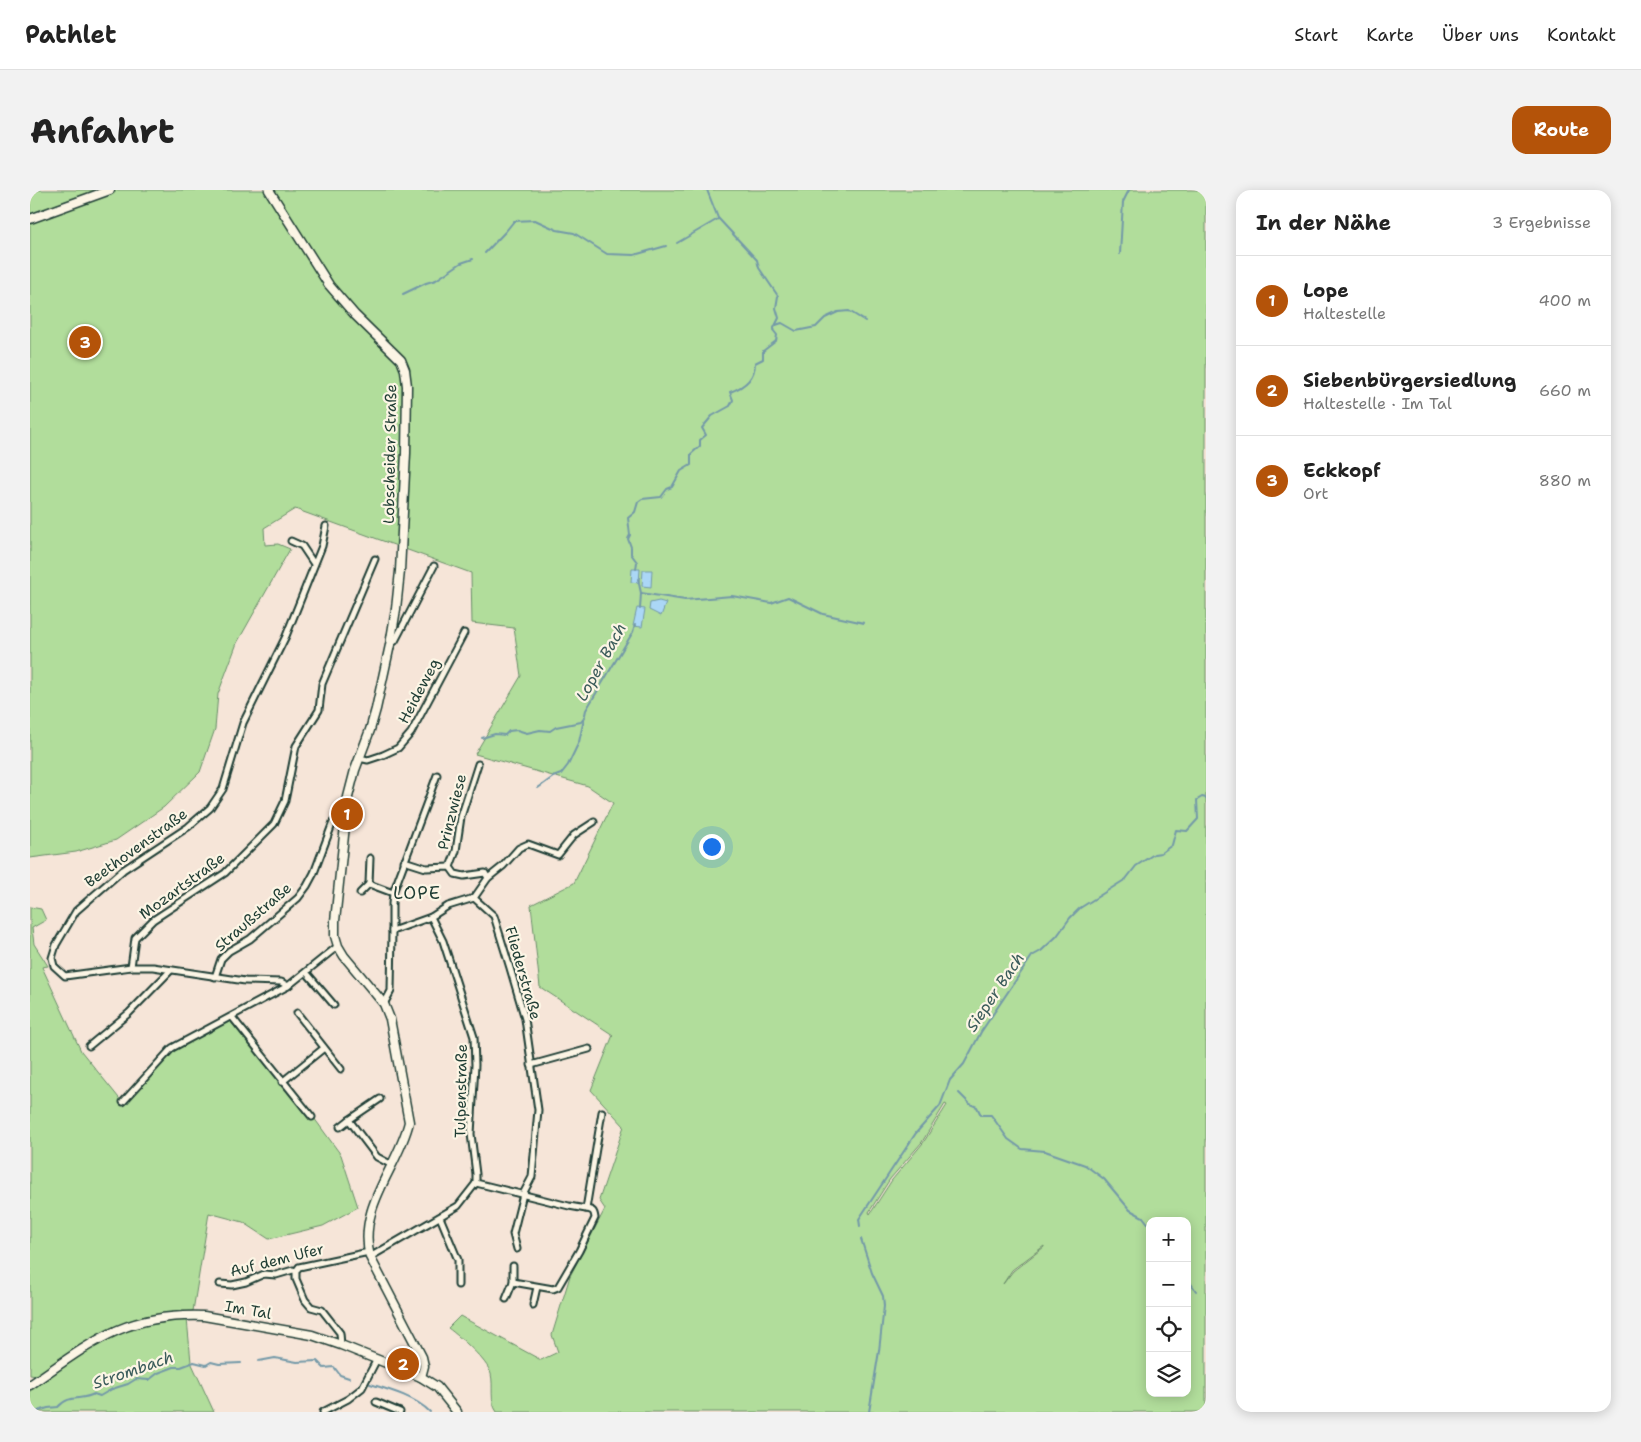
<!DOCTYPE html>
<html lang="de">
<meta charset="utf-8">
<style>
:root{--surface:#fff;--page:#f2f2f2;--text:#222;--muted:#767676;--line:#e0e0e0;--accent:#b45309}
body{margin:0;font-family:"Shantell Sans",sans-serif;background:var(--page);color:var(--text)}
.controls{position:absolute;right:15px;bottom:15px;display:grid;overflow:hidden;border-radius:10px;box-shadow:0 2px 12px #0003}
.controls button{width:45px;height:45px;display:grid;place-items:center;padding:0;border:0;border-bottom:1px solid var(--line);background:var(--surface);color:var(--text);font:25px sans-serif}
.you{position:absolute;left:681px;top:656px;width:18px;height:18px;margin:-12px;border:4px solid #fff;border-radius:50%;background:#1a73e8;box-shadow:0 0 0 8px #1a73e833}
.badge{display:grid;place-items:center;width:32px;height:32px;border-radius:50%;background:var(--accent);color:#fff;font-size:16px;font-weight:700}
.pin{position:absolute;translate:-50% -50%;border:2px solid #fff;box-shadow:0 1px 5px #0006}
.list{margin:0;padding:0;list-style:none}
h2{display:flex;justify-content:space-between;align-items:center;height:65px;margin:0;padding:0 20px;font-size:21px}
h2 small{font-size:16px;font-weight:400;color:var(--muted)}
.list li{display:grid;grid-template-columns:32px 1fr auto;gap:15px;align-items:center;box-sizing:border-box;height:90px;padding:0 20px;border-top:1px solid var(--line)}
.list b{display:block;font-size:19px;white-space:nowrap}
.list p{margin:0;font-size:16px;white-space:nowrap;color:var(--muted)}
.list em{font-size:16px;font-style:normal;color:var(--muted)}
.icon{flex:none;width:28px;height:28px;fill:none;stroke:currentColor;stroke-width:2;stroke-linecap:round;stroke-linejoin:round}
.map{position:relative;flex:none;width:1176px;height:1222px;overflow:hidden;border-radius:15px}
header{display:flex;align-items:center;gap:30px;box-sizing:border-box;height:70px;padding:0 25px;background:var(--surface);border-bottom:1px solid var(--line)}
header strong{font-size:24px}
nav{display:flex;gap:28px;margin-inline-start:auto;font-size:18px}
.intro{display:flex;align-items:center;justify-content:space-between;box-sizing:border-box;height:120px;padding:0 30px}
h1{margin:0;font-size:35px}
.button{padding:12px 22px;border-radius:15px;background:var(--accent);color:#fff;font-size:18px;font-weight:700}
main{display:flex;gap:30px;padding:0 30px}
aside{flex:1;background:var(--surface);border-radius:15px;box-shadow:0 2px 12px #0003}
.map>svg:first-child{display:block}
.green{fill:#b1dd9b;stroke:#688d68;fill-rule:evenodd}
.water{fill:#abd7f6;stroke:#7399a8}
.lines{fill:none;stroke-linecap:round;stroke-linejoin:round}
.stream{stroke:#7399a8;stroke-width:2}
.street-casing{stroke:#1f3d34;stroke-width:9}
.secondary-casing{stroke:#1f3d34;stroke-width:11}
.street{stroke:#fcf5e5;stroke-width:5}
.secondary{stroke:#fcf5e5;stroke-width:8}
.labels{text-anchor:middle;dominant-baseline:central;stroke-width:4.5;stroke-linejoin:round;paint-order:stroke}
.street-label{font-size:15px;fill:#1f3d34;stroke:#fcf5e5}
.water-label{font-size:16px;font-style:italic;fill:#3b5c5b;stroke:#fcf5e5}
.quarter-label{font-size:18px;letter-spacing:1px;fill:#1f3d34;stroke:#fcf5e5}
</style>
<header>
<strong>Pathlet</strong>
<nav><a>Start</a><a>Karte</a><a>Über uns</a><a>Kontakt</a></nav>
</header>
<div class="intro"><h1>Anfahrt</h1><a class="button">Route</a></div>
<main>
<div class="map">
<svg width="1176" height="1222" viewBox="0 0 1176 1222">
<rect width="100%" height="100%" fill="#f6e5d8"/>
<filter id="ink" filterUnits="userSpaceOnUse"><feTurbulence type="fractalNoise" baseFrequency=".02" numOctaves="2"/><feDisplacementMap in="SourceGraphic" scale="10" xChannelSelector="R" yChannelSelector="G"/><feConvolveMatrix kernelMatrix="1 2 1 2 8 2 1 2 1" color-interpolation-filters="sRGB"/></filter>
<g filter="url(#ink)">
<!-- green -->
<g class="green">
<path d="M0,0H1176V1222H467C459,1211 464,1197 461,1184C457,1170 430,1147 418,1138L430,1126L511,1170L528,1162L522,1145L540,1086L575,1019L569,1010L594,936L561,900L583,845L510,797L501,715L544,693L583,613L558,596L445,564L491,486L484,438L442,433L441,383L265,319L234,338L235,355L248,354L260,359L207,453L188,504L185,539L170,582L134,617L86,650L46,662L0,668ZM915,914L917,915L893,953L862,990L840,1024L839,1022L860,989L892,952ZM1120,1031H1157V1203H1120ZM1014,1056V1057L983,1081L973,1094L982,1080Z"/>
<path d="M0,717L11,719L16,730L2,738L4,754L18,776L12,777L51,861L93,913L143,860L200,831L281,929L284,928L311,965L328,1017L293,1036L239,1049L213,1032L179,1023L163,1121C148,1123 132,1123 117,1126C76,1135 41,1163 7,1186L0,1185Z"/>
<polygon points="157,1129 161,1172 184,1222 0,1222 0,1199 45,1169 69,1154 91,1143 112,1136"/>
</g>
<!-- water -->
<g class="water">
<polygon points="602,379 610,379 609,393 601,392"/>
<polygon points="613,380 622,380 621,397 612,396"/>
<polygon points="629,411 636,413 631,426 619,420 620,413"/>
<polygon points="607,418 615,419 612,437 603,436"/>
</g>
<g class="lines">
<!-- stream -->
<g class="stream">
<polyline points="647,53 688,29"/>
<polyline points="455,63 476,41 484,31 505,30 527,40 544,43 577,64 604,65 636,56"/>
<polyline points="1090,64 1093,12 1099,0"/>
<polyline points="373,104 396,93 406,90 431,73 443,69"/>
<polyline points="746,135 752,133 766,141 786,137 795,128 808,122 819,121 835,131"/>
<path d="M606,379L607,372L601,364V357L598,349L600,345L598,328L605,322L608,312L612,309L631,307L637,299L642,297L651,281L661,275V264L670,256V250L676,245L672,238L682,226L700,216L703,210L700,202C714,197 725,189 725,173L733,169V161L746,151L747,145L743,140L749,128L746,118L748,106L729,78L727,70L688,28L677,0"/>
<polyline points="608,389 611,403 610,419"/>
<polyline points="611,403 655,410 702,406 741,413 758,407 793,424 834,433"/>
<polyline points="452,548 465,544 475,545 479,541 487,540 497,543 510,540 520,541 526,537 551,532 555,527"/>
<polyline points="508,598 523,587 531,584 538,575 549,552 556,520 603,442 605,435"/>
<polyline points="929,903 940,914 947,917 951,925 961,925 978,949 992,959 1015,961 1055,975 1074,989 1100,1020 1113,1027 1120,1036"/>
<polyline points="830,1036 829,1029 886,943 910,916 920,890 934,874 951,842 1002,766 1011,761 1027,746 1040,728 1050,718 1096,689 1106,676 1124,664 1131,663 1142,655 1146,640 1157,641 1168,629 1167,610 1172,607 1176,608"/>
<polyline points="831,1049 842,1083 853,1106 854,1116 849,1161 839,1222"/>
<polyline points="1157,1088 1166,1101"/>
<polyline points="229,1171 245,1168 267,1172 287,1171 294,1178 304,1177 310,1185 319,1188"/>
<path d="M340,1194C360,1200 385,1207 400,1222"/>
<path d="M5,1222L18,1218L28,1217C39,1204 51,1211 64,1204L70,1206L82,1199L98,1194L106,1189L119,1190L128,1183L144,1177H151L164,1172L176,1175L181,1172L189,1174L211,1173"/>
</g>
<defs>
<g id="street">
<polyline points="296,336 292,356 256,446 213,533 193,599 180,618 158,637 93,680 46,721 26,755 22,768 24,776 35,786 101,777 123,777 215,791 251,792 258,796 308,756"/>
<polyline points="261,351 272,356 284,374"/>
<polyline points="360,455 365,451 404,376"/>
<polyline points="329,568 338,570 353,565 368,558 381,543 434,443"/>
<polyline points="374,671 396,678 420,677 425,684 434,686 455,683 458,688"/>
<polyline points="420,677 426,661 431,627 448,574"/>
<polyline points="339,694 340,668"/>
<polyline points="330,703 339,694 363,703"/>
<polyline points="444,708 458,688 473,676 489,658 498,654 528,665 544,645 564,632"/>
<polyline points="401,727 413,751 444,847 445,875 441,944 446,984 446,993"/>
<polyline points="362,741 362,714 363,703 407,585"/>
<polyline points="101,777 105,748 123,730 195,683 244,634 255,611 266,556 289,520 292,494 345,369"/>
<polyline points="276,782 304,815"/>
<polyline points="185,787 191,769 199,761 220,749 268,708 277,696 284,683 303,632"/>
<polyline points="354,814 361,801 362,741 401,727 418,716 444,708 464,726 480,778 495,829 508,920 502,987 493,1004 483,1044 487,1059"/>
<polyline points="267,823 311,879"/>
<polyline points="202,827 282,927"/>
<polyline points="59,856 99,823 141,780"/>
<polyline points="501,875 559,859"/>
<polyline points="252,892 294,858"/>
<polyline points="93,912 142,858 258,796"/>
<polyline points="319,930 350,909"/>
<polyline points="310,937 319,930 347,967 362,975"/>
<polyline points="446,993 539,1016 556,1019 572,922"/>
<polyline points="410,1027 428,1070 428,1095"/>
<polyline points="340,1067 428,1016 446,993"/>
<polyline points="266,1081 266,1089 275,1110 281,1117 292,1120 310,1143 311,1155"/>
<polyline points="483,1092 483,1076"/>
<polyline points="190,1094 202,1095 216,1092 234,1084 246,1085 263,1080 266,1081 269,1077 339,1062"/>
<path d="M476,1109L483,1092L523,1099L528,1097L549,1061L565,1028C564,1021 563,1020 556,1019"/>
<polyline points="503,1115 507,1097"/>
<polyline points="346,1212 370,1222"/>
<polyline points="293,1222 318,1209 332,1198 347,1169"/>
</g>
<g id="secondary">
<path d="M239,0L299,95L325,125L371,170L375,180L377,196L376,263L370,381L366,419L360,455L346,519L340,540L325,580L318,607L305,731V746L308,756L314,766L354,814L360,829L379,932C368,978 327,1017 340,1067L392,1167L394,1176L391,1187"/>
<polyline points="0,29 80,0"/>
<path d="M0,1195C28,1176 56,1154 88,1140C114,1129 146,1125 174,1126L282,1145L311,1155L391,1187L407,1197L427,1222"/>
</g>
</defs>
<!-- street casing -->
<use href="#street" class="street-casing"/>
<!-- secondary casing -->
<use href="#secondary" class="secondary-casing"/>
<!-- street -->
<use href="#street" class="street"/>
<!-- secondary -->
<use href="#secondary" class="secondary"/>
</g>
</g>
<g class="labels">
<!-- street labels -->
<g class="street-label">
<text transform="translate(360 264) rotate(-89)">Lobscheider Straße</text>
<text transform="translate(389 501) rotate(-62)">Heideweg</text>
<text transform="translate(422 622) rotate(-76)">Prinzwiese</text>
<text transform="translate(106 658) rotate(-36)">Beethovenstraße</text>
<text transform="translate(152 696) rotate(-36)">Mozartstraße</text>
<text transform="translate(223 727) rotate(-41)">Straußstraße</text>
<text transform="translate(493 783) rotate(74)">Fliederstraße</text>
<text transform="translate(431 901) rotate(-89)">Tulpenstraße</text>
<text transform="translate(247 1070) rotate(-14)">Auf dem Ufer</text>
<text transform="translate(218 1120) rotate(10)">Im Tal</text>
</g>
<!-- water labels -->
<g class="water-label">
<text transform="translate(571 472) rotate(-61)">Loper Bach</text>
<text transform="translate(965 802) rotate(-56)">Sieper Bach</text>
<text transform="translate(103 1180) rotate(-19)">Strombach</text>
</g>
<!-- quarter labels -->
<g class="quarter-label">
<text x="387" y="703">LOPE</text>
</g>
</g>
</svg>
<div class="controls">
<button>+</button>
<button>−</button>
<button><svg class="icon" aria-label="locate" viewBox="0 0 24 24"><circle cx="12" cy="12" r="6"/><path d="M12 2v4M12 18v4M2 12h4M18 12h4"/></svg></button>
<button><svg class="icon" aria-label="layers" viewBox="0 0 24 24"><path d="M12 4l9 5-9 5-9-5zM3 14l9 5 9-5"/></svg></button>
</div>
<div class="you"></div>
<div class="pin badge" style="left:317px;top:624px">1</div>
<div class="pin badge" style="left:373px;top:1174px">2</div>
<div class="pin badge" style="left:55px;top:152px">3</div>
</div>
<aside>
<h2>In der Nähe<small>3 Ergebnisse</small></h2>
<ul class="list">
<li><span class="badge">1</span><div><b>Lope</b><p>Haltestelle</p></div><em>400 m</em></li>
<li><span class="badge">2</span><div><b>Siebenbürgersiedlung</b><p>Haltestelle · Im Tal</p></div><em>660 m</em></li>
<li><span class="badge">3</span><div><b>Eckkopf</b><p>Ort</p></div><em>880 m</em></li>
</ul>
</aside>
</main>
